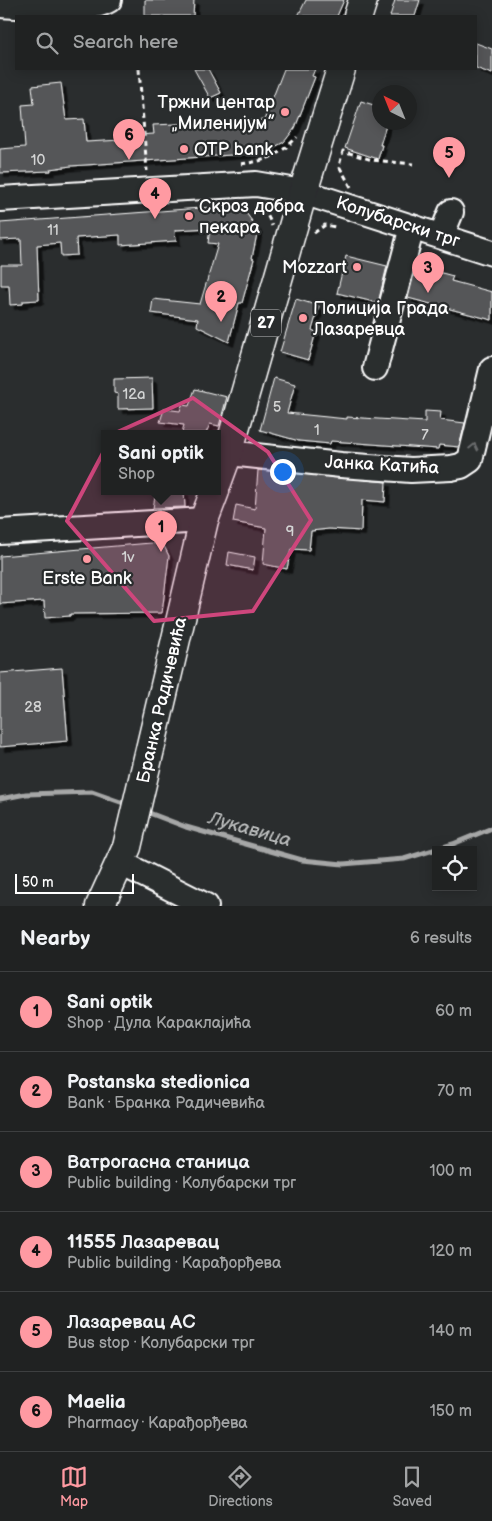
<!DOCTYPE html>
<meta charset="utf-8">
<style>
:root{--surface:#202222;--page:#282a2a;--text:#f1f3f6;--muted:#a2a4a5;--line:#3d3f40;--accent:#ff9aa2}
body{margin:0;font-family:"Balsamiq Sans",sans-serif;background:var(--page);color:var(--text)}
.controls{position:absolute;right:15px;bottom:15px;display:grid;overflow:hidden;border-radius:0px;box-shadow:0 2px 12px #0003}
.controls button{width:45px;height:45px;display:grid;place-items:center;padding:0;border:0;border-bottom:1px solid var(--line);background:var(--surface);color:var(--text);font:25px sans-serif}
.compass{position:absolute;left:372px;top:85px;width:45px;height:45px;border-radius:50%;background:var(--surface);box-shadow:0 2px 12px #0003;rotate:317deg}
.scale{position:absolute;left:15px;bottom:12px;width:119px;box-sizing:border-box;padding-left:5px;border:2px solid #fff;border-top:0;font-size:14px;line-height:18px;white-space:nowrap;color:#fff;-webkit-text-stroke:4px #2a2d2e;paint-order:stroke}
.you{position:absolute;left:282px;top:471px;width:18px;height:18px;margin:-12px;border:4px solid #fff;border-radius:50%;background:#1a73e8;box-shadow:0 0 0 8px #1a73e833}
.badge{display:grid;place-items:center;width:32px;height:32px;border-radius:50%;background:var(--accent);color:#111;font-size:16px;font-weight:700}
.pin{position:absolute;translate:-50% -41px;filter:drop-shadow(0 1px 2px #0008)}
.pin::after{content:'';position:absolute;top:26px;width:18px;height:15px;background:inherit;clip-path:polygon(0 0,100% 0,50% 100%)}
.popup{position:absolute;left:101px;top:430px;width:120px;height:65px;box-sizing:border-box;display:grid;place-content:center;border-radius:0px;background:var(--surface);filter:drop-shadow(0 1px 4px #0005);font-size:16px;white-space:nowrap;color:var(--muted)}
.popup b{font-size:19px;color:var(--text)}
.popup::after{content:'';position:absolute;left:50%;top:100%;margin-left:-10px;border:10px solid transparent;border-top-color:var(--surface)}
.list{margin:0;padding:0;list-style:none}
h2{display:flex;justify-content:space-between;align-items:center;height:65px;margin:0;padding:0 20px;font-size:21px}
h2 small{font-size:16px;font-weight:400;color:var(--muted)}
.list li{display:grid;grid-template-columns:32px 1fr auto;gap:15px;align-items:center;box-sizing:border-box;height:80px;padding:0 20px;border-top:1px solid var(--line)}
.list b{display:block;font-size:19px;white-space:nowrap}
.list p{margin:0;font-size:16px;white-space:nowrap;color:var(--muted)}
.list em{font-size:16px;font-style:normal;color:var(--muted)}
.icon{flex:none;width:28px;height:28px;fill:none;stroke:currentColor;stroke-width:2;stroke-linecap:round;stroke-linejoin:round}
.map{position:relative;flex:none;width:492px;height:906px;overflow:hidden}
.search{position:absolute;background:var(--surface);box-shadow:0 2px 12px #0003;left:15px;right:15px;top:15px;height:55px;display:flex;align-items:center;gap:12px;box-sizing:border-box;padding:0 18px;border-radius:0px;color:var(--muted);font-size:19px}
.sheet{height:545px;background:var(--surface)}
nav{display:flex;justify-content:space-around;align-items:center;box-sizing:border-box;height:70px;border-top:1px solid var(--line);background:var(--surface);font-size:14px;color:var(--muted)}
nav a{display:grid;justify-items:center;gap:2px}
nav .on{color:var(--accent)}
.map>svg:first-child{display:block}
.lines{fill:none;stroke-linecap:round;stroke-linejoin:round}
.stream{stroke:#a6a7a7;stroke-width:5}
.building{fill:#555758;stroke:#fff;filter:url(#shadow)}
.minor-casing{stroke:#fff;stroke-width:28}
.major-casing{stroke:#fff;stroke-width:31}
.path{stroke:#fff;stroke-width:3;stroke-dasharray:5 4;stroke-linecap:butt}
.minor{stroke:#2a2d2e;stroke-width:24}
.major{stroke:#2a2d2e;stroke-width:28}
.oneway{stroke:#6a6c6d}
.marked{fill:#ce467c;fill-opacity:0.2;stroke:#ce467c;stroke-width:4;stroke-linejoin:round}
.poi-dot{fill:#ff9aa2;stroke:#2a2d2e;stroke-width:2}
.labels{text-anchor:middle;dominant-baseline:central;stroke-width:4.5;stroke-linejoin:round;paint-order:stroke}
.number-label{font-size:15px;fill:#d4d5d5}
.shield{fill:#2a2d2e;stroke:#bfc0c0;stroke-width:1}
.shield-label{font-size:16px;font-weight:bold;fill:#fff}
.poi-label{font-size:18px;fill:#fff;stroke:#2a2d2e;text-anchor:start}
.street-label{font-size:18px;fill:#fff;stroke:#2a2d2e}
.water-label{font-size:19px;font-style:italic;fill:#b4b6b6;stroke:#2a2d2e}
</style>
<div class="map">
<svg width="492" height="906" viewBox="0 0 492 906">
<defs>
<filter id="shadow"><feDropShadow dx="4.5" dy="4.5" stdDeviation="0" flood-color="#0009"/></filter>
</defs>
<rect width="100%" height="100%" fill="#2a2d2e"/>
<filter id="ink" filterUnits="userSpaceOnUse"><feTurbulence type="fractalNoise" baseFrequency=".02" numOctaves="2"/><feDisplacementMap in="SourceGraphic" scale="10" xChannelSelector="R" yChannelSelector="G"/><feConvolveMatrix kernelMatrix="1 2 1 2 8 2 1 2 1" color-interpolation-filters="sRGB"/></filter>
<g filter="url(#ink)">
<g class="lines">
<!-- stream -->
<g class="stream">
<polyline points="0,799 26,794 92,792 129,805"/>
<polyline points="144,811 186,827 302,860 343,864 404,859 453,844 492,828"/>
</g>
</g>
<!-- building -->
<g class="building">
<polygon points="145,0 194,0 193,16 145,16"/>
<polygon points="306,0 344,0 337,16 298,16"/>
<polygon points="395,0 420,0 415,16 390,16"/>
<polygon points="476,43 492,49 492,74 476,68"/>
<polygon points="194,69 208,69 221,93 210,98"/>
<polygon points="284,69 315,69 312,76 315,77 295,128 284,142 269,150 246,154 71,166 50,169 51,171 0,173 0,149 25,147 22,105 34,104 32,86 61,83 66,120 84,119 86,142 122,140 122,136 154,134 153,125 264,120"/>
<polygon points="361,101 380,107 380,122 387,122 380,145 382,145 378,159 345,148"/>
<polygon points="240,205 258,229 252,258 254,259 242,303 239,303 229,342 197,326 198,319 151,313 153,299 200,304 218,244 208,243 210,228 175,230 176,241 120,245 120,235 76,238 77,255 61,256 60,243 37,245 39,300 23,301 23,304 10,305 9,285 1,285 1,265 22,265 21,239 0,240 0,223"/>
<polygon points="346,256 387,266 378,303 337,293"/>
<polygon points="416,266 453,276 451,281 492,292 492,320 408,298"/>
<polygon points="296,299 319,306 312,330 316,332 308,360 280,352"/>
<polygon points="152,378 153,408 118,409 118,394 114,393 114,379"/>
<polygon points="274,378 295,384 287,413 347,419 347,417 425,422 425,411 441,412 440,420 465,423 459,447 439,445 438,449 331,441 330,444 299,441 260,430"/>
<polygon points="195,389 227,397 219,426 210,424 206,433 182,433 184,425 160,422 164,409 180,411 182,405 189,406"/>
<polygon points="258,470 386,482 385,502 362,500 361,531 329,529 311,531 309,550 291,549 287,569 263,564 266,528 233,522 236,505 255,509"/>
<polygon points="156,491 184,491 185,507 153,508"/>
<polygon points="151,543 164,546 169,556 162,613 70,614 70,616 45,618 44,601 0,604 0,556"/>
<polygon points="229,552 255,557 253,570 227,565"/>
<polygon points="62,668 68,741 0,747 0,673"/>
</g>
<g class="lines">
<defs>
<g id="minor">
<path d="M0,5C27,6 87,14 109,0"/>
<polyline points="0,199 256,184 303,192 492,253"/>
<polyline points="441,236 451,212"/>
<polyline points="375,368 412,227"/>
<polyline points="228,453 341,465 411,470 451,468 461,466 470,460 492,369"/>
<polyline points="0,532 204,520"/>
<polyline points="121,863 206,906"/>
</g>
<g id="major">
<polyline points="358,16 363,0"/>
<polyline points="217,483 228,453 303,192 341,69"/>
<polyline points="100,906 127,847 204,520 215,491"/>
</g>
</defs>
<!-- minor casing -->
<use href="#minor" class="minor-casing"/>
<!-- major casing -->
<use href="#major" class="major-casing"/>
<!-- path -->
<g class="path">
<polyline points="139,69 147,171"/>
<path d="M241,164C266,161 279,156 297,137"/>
<polyline points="351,187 339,166 343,151 372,160 413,164"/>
<path d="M255,204C265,210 268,215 272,226"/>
<polyline points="314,233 325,225 335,227"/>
</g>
<!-- minor -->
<use href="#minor" class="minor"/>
<!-- major -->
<use href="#major" class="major"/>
</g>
<!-- one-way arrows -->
<defs><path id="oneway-chevron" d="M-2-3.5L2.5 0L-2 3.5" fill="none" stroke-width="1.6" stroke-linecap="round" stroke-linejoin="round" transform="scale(1.25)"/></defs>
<use class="oneway" href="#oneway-chevron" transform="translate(474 447) rotate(-77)"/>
</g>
<!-- marked area -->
<path class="marked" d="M193,398L268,452L311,520L253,611L154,621L67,521L113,434Z"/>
<!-- markers -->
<g class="poi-dot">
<circle cx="285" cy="112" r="5"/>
<circle cx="184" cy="149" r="5"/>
<circle cx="189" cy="216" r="5"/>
<circle cx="357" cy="267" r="5"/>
<circle cx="303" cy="318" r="5"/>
<circle cx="87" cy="559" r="5"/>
</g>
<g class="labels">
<!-- number labels -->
<g class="number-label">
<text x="38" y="160">10</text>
<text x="53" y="230">11</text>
<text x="134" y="394">12a</text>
<text x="277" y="407">5</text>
<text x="317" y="430">1</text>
<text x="425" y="435">7</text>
<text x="290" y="531">9</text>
<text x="128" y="557">1v</text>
<text x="33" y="707">28</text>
</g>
<!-- shield labels -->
<rect class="shield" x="251" y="309.5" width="30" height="27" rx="4"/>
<g class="shield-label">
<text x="266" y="323">27</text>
</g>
<!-- poi labels -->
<g class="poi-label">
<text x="275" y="102" text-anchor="end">Тржни центар<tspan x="275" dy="21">„Миленијум”</tspan></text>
<text x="194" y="149">OTP bank</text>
<text x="199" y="206">Скроз добра<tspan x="199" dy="21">пекара</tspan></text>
<text x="347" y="267" text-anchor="end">Mozzart</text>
<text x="313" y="308">Полиција Града<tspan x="313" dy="21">Лазаревца</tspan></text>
<text x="87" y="578" text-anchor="middle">Erste Bank</text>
</g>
<!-- street labels -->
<g class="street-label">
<text transform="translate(398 222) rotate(18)">Колубарски трг</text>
<text transform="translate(382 465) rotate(3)">Јанка Катића</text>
<text transform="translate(162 700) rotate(-77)">Бранка Радичевића</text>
</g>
<!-- water labels -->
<g class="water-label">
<text transform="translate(250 829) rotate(16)">Лукавица</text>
</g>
</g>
</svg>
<div class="controls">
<button><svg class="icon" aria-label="locate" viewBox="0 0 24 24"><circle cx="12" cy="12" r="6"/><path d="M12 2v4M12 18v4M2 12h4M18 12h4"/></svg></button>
</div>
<svg class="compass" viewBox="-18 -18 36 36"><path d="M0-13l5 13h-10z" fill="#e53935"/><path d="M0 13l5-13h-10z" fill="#a2a4a5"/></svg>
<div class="scale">50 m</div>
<div class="you"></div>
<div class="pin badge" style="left:161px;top:552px">1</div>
<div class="popup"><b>Sani optik</b>Shop</div>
<div class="pin badge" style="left:221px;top:322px">2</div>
<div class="pin badge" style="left:428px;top:293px">3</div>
<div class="pin badge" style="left:155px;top:219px">4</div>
<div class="pin badge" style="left:449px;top:178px">5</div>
<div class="pin badge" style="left:129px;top:160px">6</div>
<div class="search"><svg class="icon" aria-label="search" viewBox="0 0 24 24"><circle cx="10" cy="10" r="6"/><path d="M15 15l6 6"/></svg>Search here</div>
</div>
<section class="sheet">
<h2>Nearby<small>6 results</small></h2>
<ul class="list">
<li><span class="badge">1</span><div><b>Sani optik</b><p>Shop · Дула Караклајића</p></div><em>60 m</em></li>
<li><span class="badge">2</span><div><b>Postanska stedionica</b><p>Bank · Бранка Радичевића</p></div><em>70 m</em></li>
<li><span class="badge">3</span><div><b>Ватрогасна станица</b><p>Public building · Колубарски трг</p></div><em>100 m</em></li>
<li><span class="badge">4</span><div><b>11555 Лазаревац</b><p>Public building · Карађорђева</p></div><em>120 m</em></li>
<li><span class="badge">5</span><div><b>Лазаревац АС</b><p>Bus stop · Колубарски трг</p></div><em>140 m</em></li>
<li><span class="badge">6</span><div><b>Maelia</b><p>Pharmacy · Карађорђева</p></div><em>150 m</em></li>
</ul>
</section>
<nav>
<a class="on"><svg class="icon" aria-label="map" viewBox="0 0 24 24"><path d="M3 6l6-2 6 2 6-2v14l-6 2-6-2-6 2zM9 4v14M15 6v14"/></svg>Map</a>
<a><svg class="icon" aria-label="directions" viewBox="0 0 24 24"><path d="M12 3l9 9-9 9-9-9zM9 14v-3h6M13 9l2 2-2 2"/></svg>Directions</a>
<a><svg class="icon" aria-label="saved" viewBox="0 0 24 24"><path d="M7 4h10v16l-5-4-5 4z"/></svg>Saved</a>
</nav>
